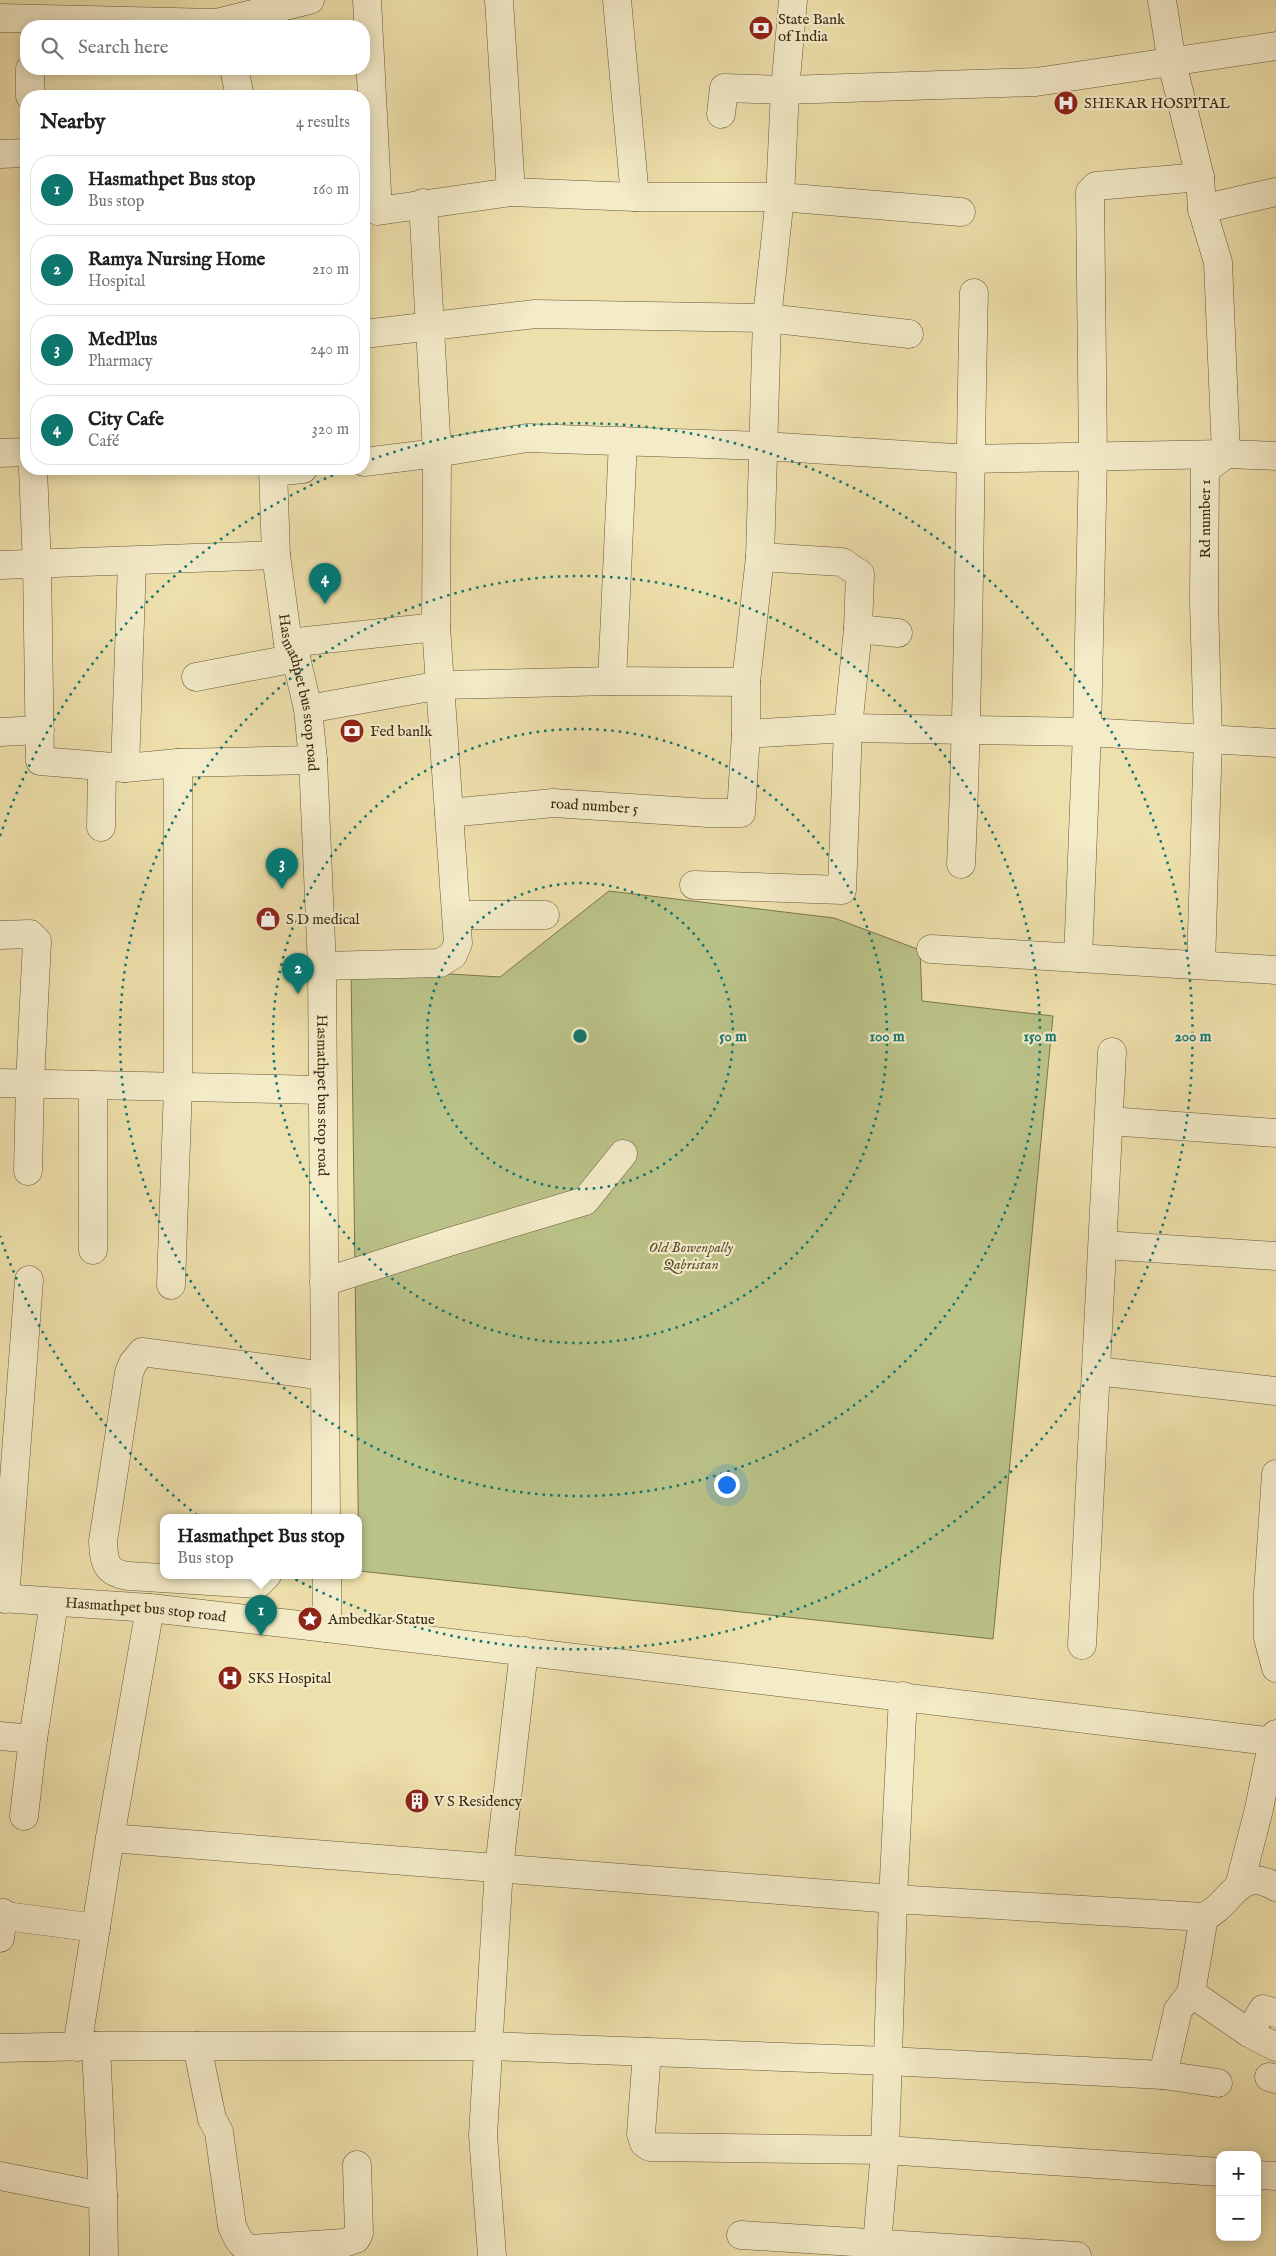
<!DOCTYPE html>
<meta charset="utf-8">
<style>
:root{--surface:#fff;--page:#f6f6f6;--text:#202124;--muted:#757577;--line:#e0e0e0;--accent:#0f766e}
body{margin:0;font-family:"IM FELL English",serif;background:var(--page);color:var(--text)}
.controls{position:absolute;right:15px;bottom:15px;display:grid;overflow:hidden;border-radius:10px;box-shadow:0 2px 12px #0003}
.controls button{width:45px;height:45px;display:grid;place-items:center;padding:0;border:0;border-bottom:1px solid var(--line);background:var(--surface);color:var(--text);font:25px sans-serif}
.you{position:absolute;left:726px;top:1484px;width:18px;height:18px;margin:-12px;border:4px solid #fff;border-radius:50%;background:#1a73e8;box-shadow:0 0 0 8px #1a73e833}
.badge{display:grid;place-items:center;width:32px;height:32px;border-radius:50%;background:var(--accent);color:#fff;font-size:16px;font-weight:700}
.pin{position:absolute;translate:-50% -41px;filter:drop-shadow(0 1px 2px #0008)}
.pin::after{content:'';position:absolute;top:26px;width:18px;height:15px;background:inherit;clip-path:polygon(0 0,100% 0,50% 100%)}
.popup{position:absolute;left:160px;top:1514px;width:202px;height:65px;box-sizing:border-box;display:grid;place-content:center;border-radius:10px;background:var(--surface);filter:drop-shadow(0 1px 4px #0005);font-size:16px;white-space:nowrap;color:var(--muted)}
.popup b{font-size:19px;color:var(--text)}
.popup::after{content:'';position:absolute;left:50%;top:100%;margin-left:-10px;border:10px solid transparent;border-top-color:var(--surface)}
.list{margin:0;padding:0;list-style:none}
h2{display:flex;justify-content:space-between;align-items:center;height:65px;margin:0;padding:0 20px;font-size:21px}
h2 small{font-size:16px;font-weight:400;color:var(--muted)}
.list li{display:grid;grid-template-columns:32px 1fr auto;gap:15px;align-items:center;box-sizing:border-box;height:70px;margin:0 10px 10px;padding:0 10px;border:1px solid var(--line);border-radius:20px}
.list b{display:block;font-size:19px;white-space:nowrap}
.list p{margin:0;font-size:16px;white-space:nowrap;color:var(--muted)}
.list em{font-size:16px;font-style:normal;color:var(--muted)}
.icon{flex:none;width:28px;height:28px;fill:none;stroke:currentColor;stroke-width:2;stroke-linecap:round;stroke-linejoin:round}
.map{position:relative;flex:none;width:1276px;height:2256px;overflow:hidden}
.search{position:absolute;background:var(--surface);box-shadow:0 2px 12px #0003;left:20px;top:20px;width:350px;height:55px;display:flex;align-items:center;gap:12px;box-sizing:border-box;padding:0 18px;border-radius:20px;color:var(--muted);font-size:19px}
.panel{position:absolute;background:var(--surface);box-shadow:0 2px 12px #0003;left:20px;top:90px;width:350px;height:385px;border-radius:20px}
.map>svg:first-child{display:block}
.green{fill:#bac288;stroke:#7a764e}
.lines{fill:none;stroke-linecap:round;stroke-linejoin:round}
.minor-casing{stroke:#67583b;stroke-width:29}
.minor{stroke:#f4ebc9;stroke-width:28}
.ring{fill:none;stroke:#0f766e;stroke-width:2.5;stroke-dasharray:2.5 5}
.labels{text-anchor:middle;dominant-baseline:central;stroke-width:4.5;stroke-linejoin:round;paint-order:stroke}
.poi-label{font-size:15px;fill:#3a2b15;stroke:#f4ebc9;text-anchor:start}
.street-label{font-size:15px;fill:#3a2b15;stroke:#f4ebc9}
.park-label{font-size:15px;font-style:italic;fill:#5a5132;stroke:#f4ebc9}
.centre{fill:#0f766e;stroke:#f4ebc9;stroke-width:2.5}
.ring-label{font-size:15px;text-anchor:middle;font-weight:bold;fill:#0f766e;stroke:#f4ebc9;stroke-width:4.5;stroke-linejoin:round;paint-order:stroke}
</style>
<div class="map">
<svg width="1276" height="2256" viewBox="0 0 1276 2256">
<rect width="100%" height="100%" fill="#eee0ac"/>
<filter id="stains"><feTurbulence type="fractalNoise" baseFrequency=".004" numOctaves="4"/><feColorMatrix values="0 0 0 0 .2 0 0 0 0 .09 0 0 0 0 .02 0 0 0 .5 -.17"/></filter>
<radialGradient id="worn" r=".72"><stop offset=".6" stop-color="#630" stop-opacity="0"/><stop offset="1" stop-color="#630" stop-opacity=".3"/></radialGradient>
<!-- green -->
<polygon class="green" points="609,891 834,918 920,950 922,1001 1053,1016 993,1639 359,1571 351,968 500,977"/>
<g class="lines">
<defs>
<g id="minor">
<polyline points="367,0 378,211 511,192 635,197 780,197 961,212"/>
<polyline points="499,0 511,192"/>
<polyline points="617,0 635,197"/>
<polyline points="1162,0 1172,63 1200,177 1202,209 1218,262 1226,454 1205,470 1204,602 1208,739 1201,965"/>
<polyline points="0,18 216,23 310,0"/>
<polyline points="234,69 240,96"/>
<polyline points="30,96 30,69"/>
<polyline points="721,114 724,88 785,90 1036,82 1276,46"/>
<polyline points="0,154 26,153"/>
<polyline points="1202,209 1276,192"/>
<polyline points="364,334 535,314 767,318 909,334"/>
<polyline points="0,453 26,452"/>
<polyline points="364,462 437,453 527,438 764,446 970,459 1226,454 1276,456"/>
<polyline points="33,469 37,565 40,761 125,768 178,763 313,760"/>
<path id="s1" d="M273,469L276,555L288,643L296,658L308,709L313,760L322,966L326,1517"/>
<polyline points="273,472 303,469"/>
<polyline points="0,565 276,555"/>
<polyline points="858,629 898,633"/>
<polyline points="288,643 436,627"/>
<polyline points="196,677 296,658"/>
<polyline points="612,681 623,441"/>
<polyline points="308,709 441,685 612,681 746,682"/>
<polyline points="0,732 40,730"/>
<polyline points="746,734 848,728 1087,732 1276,743"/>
<polyline points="125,768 132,562"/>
<path id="s2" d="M449,813L553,803L708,813H741L746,734V682L760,557L767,318L780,197L785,90L793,0"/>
<polyline points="101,827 102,767"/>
<path d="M961,864C970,674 969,484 974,293"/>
<polyline points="694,885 842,890 848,728 858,629 860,574 842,562 760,557"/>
<polyline points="457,915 545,915"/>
<polyline points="0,935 30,934 37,941 30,1083 28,1171"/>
<polyline points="931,949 1276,970"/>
<polyline points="1078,958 1087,732 1093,457 1090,192 1096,186 1200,177"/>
<polyline points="322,966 440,963 453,955 458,943 436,627 437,453 423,203"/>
<polyline points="0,1083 322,1090"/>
<polyline points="1109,1121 1276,1133"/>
<polyline points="1103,1245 1276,1256"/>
<polyline points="93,1250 93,1085"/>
<polyline points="324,1282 449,1242 585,1201 623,1154"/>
<polyline points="171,1285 178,1087 178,763"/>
<polyline points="1096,1371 1276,1391"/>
<polyline points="1276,1474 1268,1593 1268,1638 1276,1668"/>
<path d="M267,1575L258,1584L129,1576C106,1573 104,1563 103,1541L129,1373L133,1363L142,1352L325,1376"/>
<path id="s3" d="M0,1598L150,1608L327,1628V1575"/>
<polyline points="5,1599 29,1280"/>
<path d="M150,1608L110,1838L893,1899L1204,1917C1232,1905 1238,1864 1276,1887"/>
<polyline points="327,1628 1276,1742"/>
<polyline points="1082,1645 1112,1052"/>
<polyline points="0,1736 33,1739"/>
<polyline points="24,1816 33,1739 54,1603"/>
<polyline points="1240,1883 1259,1809 1273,1740 1276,1734"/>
<polyline points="13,1917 96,1928"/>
<polyline points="0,1938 3,1913"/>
<polyline points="1191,1993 1249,2033 1276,2047"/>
<polyline points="1249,2033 1263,2009 1276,2013"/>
<polyline points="96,2046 103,2196 104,2256"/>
<path d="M197,2046L212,2119L219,2132L232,2226C236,2235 240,2246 250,2249L344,2243L356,2239L359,2233L357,2165"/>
<polyline points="77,2047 110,1838"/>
<polyline points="0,2048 96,2046 488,2046 888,2061 1163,2075 1218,2083"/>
<polyline points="647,2052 641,2134 644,2143 650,2147 885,2150 1220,2172"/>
<polyline points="1163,2075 1178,2010 1191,1993 1204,1917"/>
<polyline points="1269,2077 1276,2079"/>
<polyline points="1257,2175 1276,2176"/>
<polyline points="0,2176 103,2196"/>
<polyline points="741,2235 1077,2256"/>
<polyline points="492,2256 483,2135 499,1868 524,1651"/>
<polyline points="876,2256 885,2150 893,1899 903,1696"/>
</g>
</defs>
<!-- minor casing -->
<use href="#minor" class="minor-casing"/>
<!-- minor -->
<use href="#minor" class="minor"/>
</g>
<!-- distance rings -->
<g class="ring">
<circle cx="580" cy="1036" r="153"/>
<circle cx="580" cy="1036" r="307"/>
<circle cx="580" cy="1036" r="460"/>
<path d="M0 836A613 613 0 0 1 345 470M365 462A613 613 0 1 1 0 1236"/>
</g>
<!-- icons -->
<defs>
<symbol id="bank-disc" viewBox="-11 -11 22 22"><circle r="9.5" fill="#8f2418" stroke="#f4ebc9"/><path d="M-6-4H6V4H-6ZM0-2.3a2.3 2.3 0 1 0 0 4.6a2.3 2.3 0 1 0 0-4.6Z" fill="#fff"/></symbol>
<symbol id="hospital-disc" viewBox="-11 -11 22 22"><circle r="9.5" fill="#8f2418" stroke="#f4ebc9"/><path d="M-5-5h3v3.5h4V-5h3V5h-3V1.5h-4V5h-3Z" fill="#fff"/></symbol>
<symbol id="shop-disc" viewBox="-11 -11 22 22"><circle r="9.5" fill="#8f2418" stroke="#f4ebc9"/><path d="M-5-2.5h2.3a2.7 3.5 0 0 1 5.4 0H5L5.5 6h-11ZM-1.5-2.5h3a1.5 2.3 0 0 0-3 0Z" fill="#fff"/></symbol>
<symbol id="sight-disc" viewBox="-11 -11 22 22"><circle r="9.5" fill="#8f2418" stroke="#f4ebc9"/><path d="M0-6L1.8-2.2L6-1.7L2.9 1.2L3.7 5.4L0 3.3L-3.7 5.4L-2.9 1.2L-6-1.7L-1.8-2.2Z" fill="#fff"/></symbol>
<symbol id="building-disc" viewBox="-11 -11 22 22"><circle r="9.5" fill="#8f2418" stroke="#f4ebc9"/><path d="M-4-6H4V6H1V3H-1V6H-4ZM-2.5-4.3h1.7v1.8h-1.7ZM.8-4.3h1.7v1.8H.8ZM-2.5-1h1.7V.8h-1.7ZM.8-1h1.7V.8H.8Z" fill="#fff"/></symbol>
</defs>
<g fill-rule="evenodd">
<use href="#bank-disc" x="747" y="14" width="28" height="28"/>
<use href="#hospital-disc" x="1052" y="89" width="28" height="28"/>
<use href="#bank-disc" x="338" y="717" width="28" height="28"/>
<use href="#shop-disc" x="254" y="905" width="28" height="28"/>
<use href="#sight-disc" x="296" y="1605" width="28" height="28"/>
<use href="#hospital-disc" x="216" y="1664" width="28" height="28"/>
<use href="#building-disc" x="403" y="1787" width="28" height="28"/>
</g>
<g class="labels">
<!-- poi labels -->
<g class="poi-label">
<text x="778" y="19">State Bank<tspan x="778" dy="17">of India</tspan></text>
<text x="1084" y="103">SHEKAR HOSPITAL</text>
<text x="370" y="731">Fed banlk</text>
<text x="286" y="919">S D medical</text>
<text x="328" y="1619">Ambedkar Statue</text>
<text x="248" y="1678">SKS Hospital</text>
<text x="434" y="1801">V S Residency</text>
</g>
<!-- street labels -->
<g class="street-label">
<text transform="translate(1205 519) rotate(-90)">Rd number 1</text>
<text stroke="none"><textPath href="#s1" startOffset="226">Hasmathpet bus stop road</textPath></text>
<text stroke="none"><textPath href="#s2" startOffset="146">road number 5</textPath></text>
<text stroke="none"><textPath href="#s1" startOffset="631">Hasmathpet bus stop road</textPath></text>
<text stroke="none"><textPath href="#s3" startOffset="146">Hasmathpet bus stop road</textPath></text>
</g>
<!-- park labels -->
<g class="park-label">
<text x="691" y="1247">Old Bowenpally<tspan x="691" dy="17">Qabristan</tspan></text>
</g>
</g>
<circle cx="580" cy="1036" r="8" class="centre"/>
<g class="ring-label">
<text x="733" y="1041">50 m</text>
<text x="887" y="1041">100 m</text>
<text x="1040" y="1041">150 m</text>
<text x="1193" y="1041">200 m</text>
</g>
<rect width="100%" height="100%" filter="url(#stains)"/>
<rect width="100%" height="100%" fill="url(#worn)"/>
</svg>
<div class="controls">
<button>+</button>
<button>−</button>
</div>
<div class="you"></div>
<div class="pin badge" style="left:261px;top:1636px">1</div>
<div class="popup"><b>Hasmathpet Bus stop</b>Bus stop</div>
<div class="pin badge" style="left:298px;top:994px">2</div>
<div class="pin badge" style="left:282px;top:889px">3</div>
<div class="pin badge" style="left:325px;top:604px">4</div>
<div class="search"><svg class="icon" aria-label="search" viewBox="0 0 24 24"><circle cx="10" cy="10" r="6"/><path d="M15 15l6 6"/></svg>Search here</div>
<section class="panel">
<h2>Nearby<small>4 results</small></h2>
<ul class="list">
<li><span class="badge">1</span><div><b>Hasmathpet Bus stop</b><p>Bus stop</p></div><em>160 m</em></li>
<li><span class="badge">2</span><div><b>Ramya Nursing Home</b><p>Hospital</p></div><em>210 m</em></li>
<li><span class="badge">3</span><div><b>MedPlus</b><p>Pharmacy</p></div><em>240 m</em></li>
<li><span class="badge">4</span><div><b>City Cafe</b><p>Café</p></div><em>320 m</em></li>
</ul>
</section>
</div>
